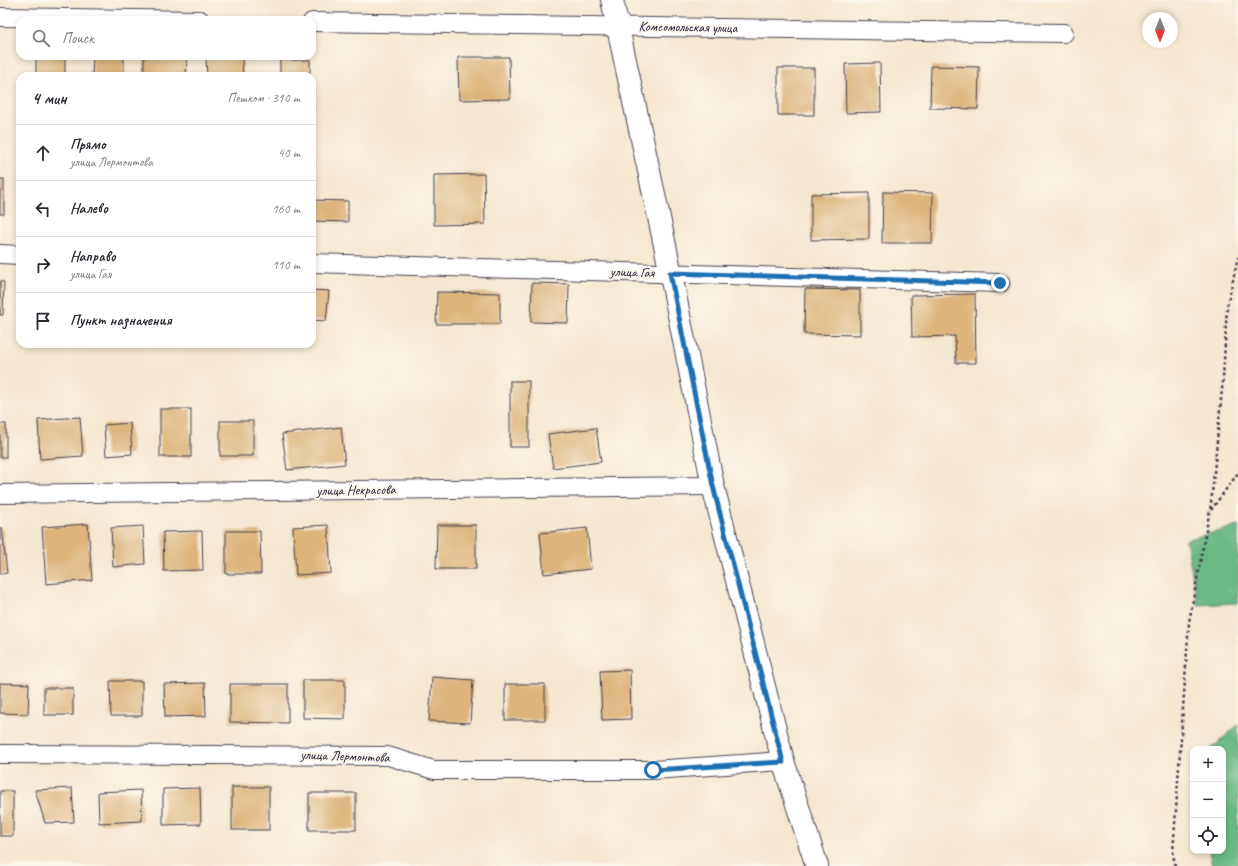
<!DOCTYPE html>
<html lang="ru">
<meta charset="utf-8">
<style>
:root{--surface:#fff;--page:#f2f2f3;--text:#2b2b33;--muted:#7c7c81;--line:#e1e1e2}
body{margin:0;font-family:Caveat,sans-serif;background:var(--page);color:var(--text)}
.controls{position:absolute;right:12px;bottom:12px;display:grid;overflow:hidden;border-radius:8px;box-shadow:0 2px 6px #0003}
.controls button{width:36px;height:36px;display:grid;place-items:center;padding:0;border:0;border-bottom:1px solid var(--line);background:var(--surface);color:var(--text);font:20px sans-serif}
.compass{position:absolute;left:1142px;top:12px;width:36px;height:36px;border-radius:50%;background:var(--surface);box-shadow:0 2px 6px #0003;rotate:180deg}
.stop{position:absolute;width:12px;height:12px;margin:-9px;border:3px solid #1f6fb2;border-radius:50%;background:#fff}
.stop.end{background:#1f6fb2;border-color:#fff;box-shadow:0 1px 4px #0008}
.list{margin:0;padding:0;list-style:none}
h2{display:flex;justify-content:space-between;align-items:center;height:52px;margin:0;padding:0 16px;font-size:17px}
h2 small{font-size:13px;font-weight:400;color:var(--muted)}
.list li{display:grid;grid-template-columns:26px 1fr auto;gap:12px;align-items:center;box-sizing:border-box;height:56px;padding:0 16px;border-top:1px solid var(--line)}
.list b{display:block;font-size:15px;white-space:nowrap}
.list p{margin:0;font-size:13px;white-space:nowrap;color:var(--muted)}
.list em{font-size:13px;font-style:normal;color:var(--muted)}
.icon{flex:none;width:22px;height:22px;fill:none;stroke:currentColor;stroke-width:2;stroke-linecap:round;stroke-linejoin:round}
.map{position:relative;flex:none;width:1238px;height:866px;overflow:hidden}
.search{position:absolute;background:var(--surface);box-shadow:0 2px 6px #0003;left:16px;top:16px;width:300px;height:44px;display:flex;align-items:center;gap:10px;box-sizing:border-box;padding:0 14px;border-radius:12px;color:var(--muted);font-size:15px}
.panel{position:absolute;background:var(--surface);box-shadow:0 2px 6px #0003;left:16px;top:72px;width:300px;height:276px;border-radius:12px}
.map>svg:first-child{display:block}
.forest{fill:#6bb983;stroke:#466e5f}
.building{fill:#ddb47b}
.lines{fill:none;stroke-linecap:round;stroke-linejoin:round}
.minor-casing{stroke:#424051;stroke-width:20}
.tertiary-casing{stroke:#424051;stroke-width:24}
.path{stroke:#424051;stroke-width:2.5;stroke-dasharray:3 3;stroke-linecap:butt}
.minor{stroke:#fff;stroke-width:18}
.tertiary{stroke:#fff;stroke-width:22}
.route{stroke:#1f6fb2;stroke-width:5}
.labels{text-anchor:middle;dominant-baseline:central;stroke-width:4;stroke-linejoin:round;paint-order:stroke}
.street-label{font-size:14px;fill:#22223b;stroke:#fbf7ec}
</style>
<div class="map">
<svg width="1238" height="866" viewBox="0 0 1238 866">
<rect width="100%" height="100%" fill="#fbf7ec"/>
<filter id="ink" filterUnits="userSpaceOnUse"><feTurbulence type="fractalNoise" baseFrequency=".025" numOctaves="2"/><feDisplacementMap in="SourceGraphic" scale="8" xChannelSelector="R" yChannelSelector="G"/><feConvolveMatrix kernelMatrix="1 2 1 2 8 2 1 2 1" color-interpolation-filters="sRGB"/></filter>
<filter id="wash" filterUnits="userSpaceOnUse"><feTurbulence type="fractalNoise" baseFrequency=".012" numOctaves="4" result="noise"/><feDisplacementMap in="SourceGraphic" scale="16" xChannelSelector="R" yChannelSelector="G"/><feGaussianBlur stdDeviation="0.9" result="paint"/><feColorMatrix in="noise" values="0 0 0 0 0 0 0 0 0 0 0 0 0 0 0 0 0 1.4 0 .05"/><feComposite in="paint" operator="in"/></filter>
<g filter="url(#wash)">
<rect width="100%" height="100%" fill="#f5e7d0"/>
<!-- forest -->
<g class="forest">
<polygon points="1238,526 1238,603 1198,605 1186,540"/>
<polygon points="1238,725 1238,866 1212,866 1209,851 1223,851 1223,749 1211,749"/>
</g>
<g id="blocks">
<!-- building -->
<g class="building">
<rect x="36" y="56" width="29" height="20"/>
<polygon points="93,56 124,56 124,76 92,76"/>
<polygon points="144,56 187,56 186,76 144,76"/>
<polygon points="242,57 243,76 207,76 206,58"/>
<polygon points="458,57 509,57 510,99 459,100"/>
<rect x="280" y="60" width="30" height="16"/>
<polygon points="880,63 881,112 846,113 845,64"/>
<polygon points="931,66 979,67 978,109 930,108"/>
<rect x="778" y="68" width="36" height="47"/>
<polygon points="484,174 485,224 434,225 434,175"/>
<rect x="0" y="179" width="4" height="35"/>
<polygon points="883,192 933,193 932,243 882,243"/>
<polygon points="869,193 869,239 811,240 811,194"/>
<polygon points="312,200 348,201 348,222 312,221"/>
<polygon points="0,281 4,282 3,315 0,315"/>
<polygon points="532,283 569,284 568,323 531,322"/>
<polygon points="805,289 860,290 860,335 804,334"/>
<polygon points="312,290 329,291 326,321 312,320"/>
<polygon points="437,292 500,293 500,324 436,324"/>
<polygon points="975,294 976,363 956,363 955,336 912,337 911,295"/>
<rect x="510" y="381" width="19" height="66"/>
<rect x="160" y="409" width="31" height="48"/>
<polygon points="80,417 83,456 40,459 38,420"/>
<rect x="220" y="421" width="33" height="35"/>
<polygon points="130,423 132,454 106,456 104,425"/>
<rect x="0" y="424" width="6" height="33"/>
<polygon points="341,427 345,464 287,470 282,434"/>
<polygon points="596,428 601,462 553,468 548,434"/>
<polygon points="88,524 92,580 46,584 42,527"/>
<polygon points="328,525 331,573 296,575 293,527"/>
<polygon points="437,525 476,525 476,569 436,569"/>
<polygon points="143,526 145,564 113,567 111,528"/>
<polygon points="2,527 7,573 0,574 0,528"/>
<polygon points="587,528 591,569 544,574 540,533"/>
<polygon points="202,531 203,570 164,571 163,532"/>
<polygon points="226,531 260,531 261,574 226,574"/>
<polygon points="630,670 631,719 602,720 600,671"/>
<polygon points="432,677 473,680 470,723 429,721"/>
<polygon points="303,680 345,680 345,719 303,718"/>
<polygon points="110,681 142,681 142,716 111,716"/>
<polygon points="0,683 29,684 28,714 0,713"/>
<polygon points="205,683 206,716 165,717 164,684"/>
<polygon points="230,684 288,684 288,723 230,722"/>
<rect x="505" y="684" width="40" height="36"/>
<rect x="44" y="688" width="29" height="27"/>
<rect x="232" y="787" width="37" height="43"/>
<polygon points="72,788 74,822 45,823 35,790"/>
<polygon points="200,788 201,824 163,825 163,789"/>
<polygon points="141,790 142,821 99,823 98,792"/>
<rect x="0" y="791" width="13" height="45"/>
<rect x="309" y="793" width="47" height="37"/>
</g>
</g>
</g>
<g filter="url(#ink)">
<use href="#blocks" fill-opacity="0" stroke="#424051" stroke-width="1"/>
<g class="lines">
<defs>
<g id="minor">
<polyline points="0,17 200,20"/>
<polyline points="312,22 1064,33"/>
<polyline points="0,254 20,255"/>
<polyline points="312,263 1000,283"/>
<polyline points="0,494 713,486"/>
<polyline points="0,754 388,756 434,770 653,770 783,761"/>
</g>
<polyline id="tertiary" points="612,0 666,250 713,486 783,761 817,866"/>
</defs>
<!-- minor casing -->
<use href="#minor" class="minor-casing"/>
<!-- tertiary casing -->
<use href="#tertiary" class="tertiary-casing"/>
<!-- path -->
<g class="path">
<polyline points="1211,510 1238,473"/>
<polyline points="1175,866 1173,853 1189,622 1211,504 1223,379 1227,307 1238,257"/>
</g>
<!-- minor -->
<use href="#minor" class="minor"/>
<!-- tertiary -->
<use href="#tertiary" class="tertiary"/>
</g>
</g>
<g class="lines" filter="url(#ink)">
<!-- route -->
<polyline class="route" points="653,770 783,762 713,486 670,273 1000,283"/>
</g>
<g class="labels">
<!-- street labels -->
<g class="street-label">
<text transform="translate(688 27) rotate(1)">Комсомольская улица</text>
<text transform="translate(632 272) rotate(2)">улица Гая</text>
<text transform="translate(356 490) rotate(-1)">улица Некрасова</text>
<text transform="translate(345 756) rotate(2)">улица Лермонтова</text>
</g>
</g>
</svg>
<div class="controls">
<button>+</button>
<button>−</button>
<button><svg class="icon" aria-label="locate" viewBox="0 0 24 24"><circle cx="12" cy="12" r="6"/><path d="M12 2v4M12 18v4M2 12h4M18 12h4"/></svg></button>
</div>
<svg class="compass" viewBox="-18 -18 36 36"><path d="M0-13l5 13h-10z" fill="#e53935"/><path d="M0 13l5-13h-10z" fill="#7c7c81"/></svg>
<div class="stop" style="left:653px;top:770px"></div>
<div class="stop end" style="left:1000px;top:283px"></div>
<div class="search"><svg class="icon" aria-label="search" viewBox="0 0 24 24"><circle cx="10" cy="10" r="6"/><path d="M15 15l6 6"/></svg>Поиск</div>
<section class="panel">
<h2>4 мин<small>Пешком · 310 m</small></h2>
<ul class="list">
<li><svg class="icon" aria-label="ahead" viewBox="0 0 24 24"><path d="M12 20V5M6 11l6-6 6 6"/></svg><div><b>Прямо</b><p>улица Лермонтова</p></div><em>40 m</em></li>
<li><svg class="icon" aria-label="left" viewBox="0 0 24 24"><path d="M17 20v-9H6M10 6l-5 5 5 5"/></svg><div><b>Налево</b></div><em>160 m</em></li>
<li><svg class="icon" aria-label="right" viewBox="0 0 24 24"><path d="M7 20v-9h11M14 6l5 5-5 5"/></svg><div><b>Направо</b><p>улица Гая</p></div><em>110 m</em></li>
<li><svg class="icon" aria-label="arrive" viewBox="0 0 24 24"><path d="M6 21V4h12l-3 4 3 4H6"/></svg><div><b>Пункт назначения</b></div></li>
</ul>
</section>
</div>
